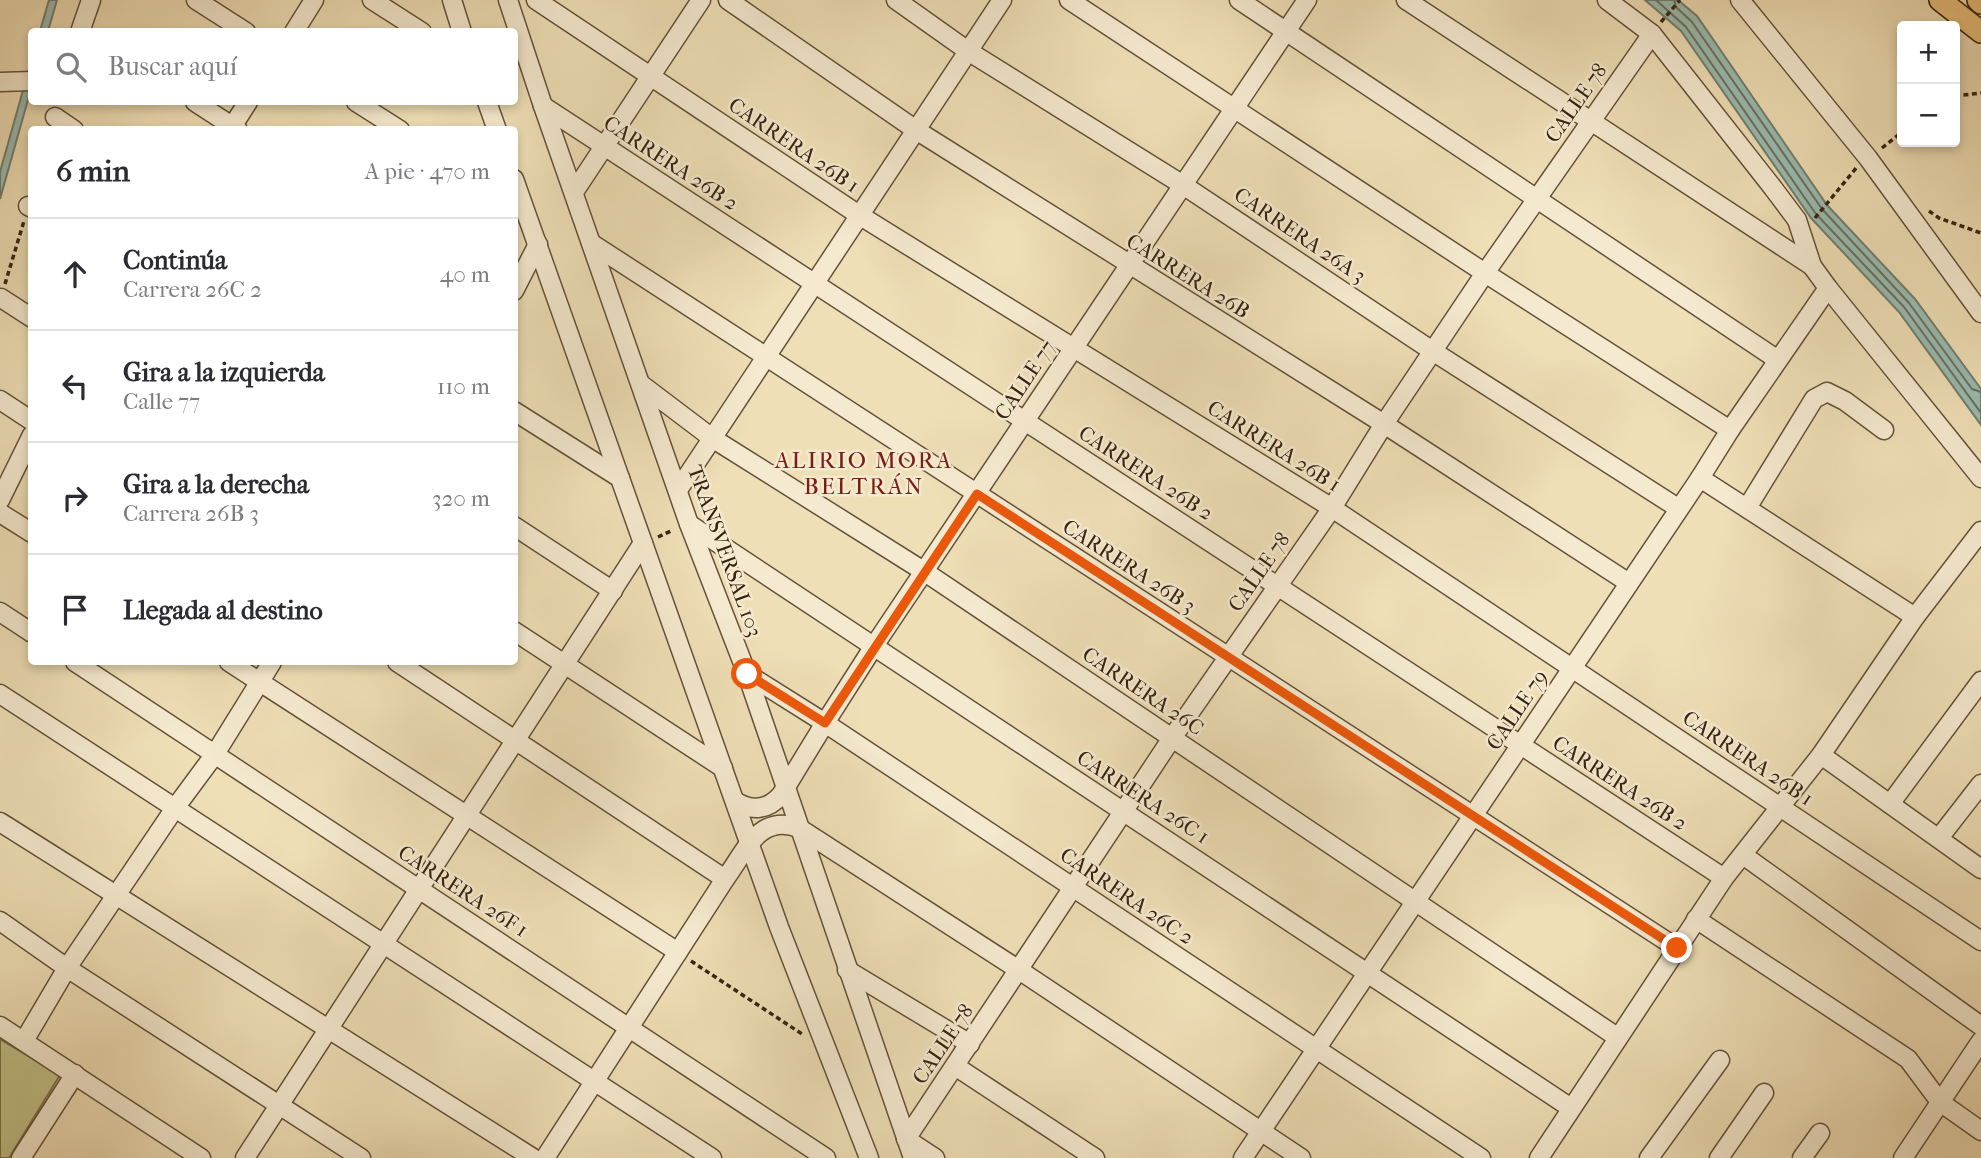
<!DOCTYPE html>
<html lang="es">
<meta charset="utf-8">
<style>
:root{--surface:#fff;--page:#f7f7f7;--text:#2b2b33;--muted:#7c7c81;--line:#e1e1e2}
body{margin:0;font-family:"IM FELL French Canon",serif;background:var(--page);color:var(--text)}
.controls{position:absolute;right:21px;top:21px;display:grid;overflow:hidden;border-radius:7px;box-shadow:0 4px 10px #0003}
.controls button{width:63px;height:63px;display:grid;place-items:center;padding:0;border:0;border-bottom:2px solid var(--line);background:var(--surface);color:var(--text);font:35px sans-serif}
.stop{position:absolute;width:21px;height:21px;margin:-16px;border:5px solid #ea580c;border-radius:50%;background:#fff}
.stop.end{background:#ea580c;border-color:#fff;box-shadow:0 2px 7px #0008}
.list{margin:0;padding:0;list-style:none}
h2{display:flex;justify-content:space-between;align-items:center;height:91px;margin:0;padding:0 28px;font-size:30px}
h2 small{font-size:23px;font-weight:400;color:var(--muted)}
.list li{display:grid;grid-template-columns:46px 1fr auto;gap:21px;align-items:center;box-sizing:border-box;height:112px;padding:0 28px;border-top:2px solid var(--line)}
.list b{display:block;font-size:26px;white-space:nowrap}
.list p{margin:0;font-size:23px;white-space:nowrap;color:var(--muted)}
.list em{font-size:23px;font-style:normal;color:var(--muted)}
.icon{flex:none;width:38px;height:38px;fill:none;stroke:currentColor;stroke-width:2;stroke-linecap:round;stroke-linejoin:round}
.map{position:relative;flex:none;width:1981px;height:1158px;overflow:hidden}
.search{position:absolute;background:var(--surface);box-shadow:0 4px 10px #0003;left:28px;top:28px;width:490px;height:77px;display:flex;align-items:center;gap:18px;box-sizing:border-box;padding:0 24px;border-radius:7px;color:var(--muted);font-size:26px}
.panel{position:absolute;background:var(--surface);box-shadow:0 4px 10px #0003;left:28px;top:126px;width:490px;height:539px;border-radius:7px}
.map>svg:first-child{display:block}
.green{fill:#c1c088;stroke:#7c724c;stroke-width:2}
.water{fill:#9abcb1;stroke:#727f71;stroke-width:2}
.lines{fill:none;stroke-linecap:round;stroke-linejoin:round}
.shore{stroke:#687061;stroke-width:2}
.minor-casing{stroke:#64523a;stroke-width:21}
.major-casing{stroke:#362311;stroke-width:24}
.path{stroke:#362311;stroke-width:3.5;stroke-dasharray:5 3.5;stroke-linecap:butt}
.minor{stroke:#f5ead0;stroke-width:18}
.major{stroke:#e8c07b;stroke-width:21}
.route{stroke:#ea580c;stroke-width:9}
.labels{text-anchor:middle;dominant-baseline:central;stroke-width:5;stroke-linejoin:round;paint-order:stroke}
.street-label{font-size:21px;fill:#362311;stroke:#f5ead0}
.neighbourhood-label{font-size:23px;letter-spacing:2px;fill:#7a1f14;stroke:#f5ead0}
</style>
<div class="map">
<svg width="1981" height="1158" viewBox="0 0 1981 1158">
<rect width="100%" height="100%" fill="#efdfb6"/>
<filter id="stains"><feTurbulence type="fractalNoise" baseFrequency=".00286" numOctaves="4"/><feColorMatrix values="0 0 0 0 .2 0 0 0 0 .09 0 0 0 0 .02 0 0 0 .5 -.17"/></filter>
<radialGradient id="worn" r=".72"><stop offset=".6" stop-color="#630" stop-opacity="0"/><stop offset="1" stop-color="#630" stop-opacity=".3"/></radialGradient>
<!-- green -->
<polygon class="green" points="0,1039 60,1075 9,1158 0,1158"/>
<!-- water -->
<g class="water">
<polygon points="49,0 57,0 48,31 40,31"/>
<polygon points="1645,0 1678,0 1697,16 1827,205 1915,299 1981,389 1981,425 1899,312 1811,218 1681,31"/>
<polygon points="31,62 31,89 0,199 0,172"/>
</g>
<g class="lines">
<!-- shore -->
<g class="shore">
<polyline points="1656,0 1686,27 1816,214 1904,307 1981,413"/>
<polyline points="1674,0 1676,7 1692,22 1822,209 1909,303 1972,389 1981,392"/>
</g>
<defs>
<g id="minor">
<polyline points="196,0 246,32"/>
<polyline points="372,0 422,32"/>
<polyline points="452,0 462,32"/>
<polyline points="508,0 543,106 689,524 747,674 913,1158"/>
<polyline points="536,0 859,215 1332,508 1981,941"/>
<polyline points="728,0 916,130 1384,424 1629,583"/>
<polyline points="896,0 968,51 1183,185 1434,352 1678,508"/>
<polyline points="1069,0 1485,273 1730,430"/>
<polyline points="1239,0 1778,360"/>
<polyline points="1406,0 1812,266"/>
<polyline points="1607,0 1652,34 1773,188 1797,220 1812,266 1828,288 1981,478"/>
<polyline points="1740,0 1868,158 1981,313"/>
<polyline points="80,32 91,0"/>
<polyline points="294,32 314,0"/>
<polyline points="0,82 32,81"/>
<polyline points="195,102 238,130"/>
<polyline points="356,102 400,130"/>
<polyline points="487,102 497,130"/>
<polyline points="543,106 1724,878"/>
<polyline points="55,117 74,130"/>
<polyline points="230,130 248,102"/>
<polyline points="514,179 779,927 869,1158"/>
<polyline points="574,192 701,0"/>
<polyline points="28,206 32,208"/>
<polyline points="591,243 1677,948"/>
<polyline points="514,291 538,244"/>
<polyline points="1,298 32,318"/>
<polyline points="642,385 712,438 925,572 1617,1037"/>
<polyline points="0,400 32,421"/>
<polyline points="514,411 620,478"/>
<polyline points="1700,478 1915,617"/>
<polyline points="678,490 1002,0"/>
<polyline points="0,500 32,435"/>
<polyline points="1747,508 1814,399 1827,392 1845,401 1884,430"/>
<polyline points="0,513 32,533"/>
<polyline points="689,524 1571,1108"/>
<polyline points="514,526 613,591"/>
<polyline points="0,612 32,633"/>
<polyline points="514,631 723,768"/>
<polyline points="75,662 826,1158"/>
<polyline points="229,662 678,952"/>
<polyline points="397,662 725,879"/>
<polyline points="747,674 825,723 1481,1158"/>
<polyline points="0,694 712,1158"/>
<polyline points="1821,755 1981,869"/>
<path d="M735,801C752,812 768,810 781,795L825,723L874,646L1307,0"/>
<polyline points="1890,804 1981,681"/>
<polyline points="0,822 533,1158"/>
<polyline points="1939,838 1981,784"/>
<polyline points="1743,855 1981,1026"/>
<polyline points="1696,919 1908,1059 1940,1102 1981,1131"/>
<polyline points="0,921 67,968 361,1158"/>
<polyline points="847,970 970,1044"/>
<polyline points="0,1026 201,1158"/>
<polyline points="24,1041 67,968 175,808 215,754 272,662"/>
<polyline points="955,1066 1095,1158"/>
<polyline points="21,1158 75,1074"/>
<polyline points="245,1158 643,543"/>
<path d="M545,1158L725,879C745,852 759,813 799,828L1019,970L1301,1158"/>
<polyline points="935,1158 906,1139 1172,738 1332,508 1384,424 1485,273 1652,34"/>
<polyline points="1243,1158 1700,478 1730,430 1828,288"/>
<polyline points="1539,1158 1724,878 1821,755 1915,617 1981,531"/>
<polyline points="1649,1158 1720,1060"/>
<polyline points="1719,1158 1764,1093"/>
<polyline points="1802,1158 1820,1133"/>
<polyline points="1903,1158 1981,1041"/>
</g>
<g id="major">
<polyline points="1940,0 1981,32"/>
<polyline points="1978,0 1981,3"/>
</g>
</defs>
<!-- minor casing -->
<use href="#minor" class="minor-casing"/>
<!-- major casing -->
<use href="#major" class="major-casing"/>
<!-- path -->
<g class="path">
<polyline points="1661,22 1680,0"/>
<polyline points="1955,96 1981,93"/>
<polyline points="1882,148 1902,132"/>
<polyline points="1929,211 1939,218 1981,233"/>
<polyline points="1815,218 1857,167"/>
<polyline points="5,284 24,221"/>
<polyline points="658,537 673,530"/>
<polyline points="691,961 802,1034"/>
</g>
<!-- minor -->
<use href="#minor" class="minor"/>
<!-- major -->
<use href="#major" class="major"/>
</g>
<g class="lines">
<!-- route -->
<polyline class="route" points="747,674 825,723 977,494 1677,948"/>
</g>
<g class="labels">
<!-- street labels -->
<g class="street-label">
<text transform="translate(1576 103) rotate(-55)">CALLE 78</text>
<text transform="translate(794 145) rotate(34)">CARRERA 26B 1</text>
<text transform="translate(671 163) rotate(33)">CARRERA 26B 2</text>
<text transform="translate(1300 235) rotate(34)">CARRERA 26A 3</text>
<text transform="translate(1188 276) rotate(32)">CARRERA 26B</text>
<text transform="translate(1025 380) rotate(-56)">CALLE 77</text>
<text transform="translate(1274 446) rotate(32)">CARRERA 26B 1</text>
<text transform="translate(1146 473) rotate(33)">CARRERA 26B 2</text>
<text transform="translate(725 551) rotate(70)">TRANSVERSAL 103</text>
<text transform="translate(1129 566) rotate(33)">CARRERA 26B 3</text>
<text transform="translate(1259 572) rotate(-55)">CALLE 78</text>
<text transform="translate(1143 691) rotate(34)">CARRERA 26C</text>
<text transform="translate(1517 710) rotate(-56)">CALLE 79</text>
<text transform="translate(1748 758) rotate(34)">CARRERA 26B 1</text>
<text transform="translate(1620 783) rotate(33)">CARRERA 26B 2</text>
<text transform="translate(1143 797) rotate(33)">CARRERA 26C 1</text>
<text transform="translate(463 891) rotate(33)">CARRERA 26F 1</text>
<text transform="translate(1127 896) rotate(34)">CARRERA 26C 2</text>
<text transform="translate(943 1044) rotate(-56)">CALLE 78</text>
</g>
<!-- neighbourhood labels -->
<g class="neighbourhood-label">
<text x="864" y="460">ALIRIO MORA<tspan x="864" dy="26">BELTRÁN</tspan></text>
</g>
</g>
<rect width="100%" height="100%" filter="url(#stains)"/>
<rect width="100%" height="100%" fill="url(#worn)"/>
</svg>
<div class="controls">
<button>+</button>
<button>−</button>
</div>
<div class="stop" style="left:747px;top:674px"></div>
<div class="stop end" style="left:1677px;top:948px"></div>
<div class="search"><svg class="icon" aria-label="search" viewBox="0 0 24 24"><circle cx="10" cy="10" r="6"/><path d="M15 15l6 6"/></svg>Buscar aquí</div>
<section class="panel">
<h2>6 min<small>A pie · 470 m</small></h2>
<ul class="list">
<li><svg class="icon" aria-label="ahead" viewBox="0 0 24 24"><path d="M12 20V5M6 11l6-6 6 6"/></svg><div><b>Continúa</b><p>Carrera 26C 2</p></div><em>40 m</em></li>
<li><svg class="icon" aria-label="left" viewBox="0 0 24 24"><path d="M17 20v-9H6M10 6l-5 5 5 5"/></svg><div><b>Gira a la izquierda</b><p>Calle 77</p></div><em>110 m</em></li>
<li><svg class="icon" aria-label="right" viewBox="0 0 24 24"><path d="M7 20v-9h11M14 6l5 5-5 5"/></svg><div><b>Gira a la derecha</b><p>Carrera 26B 3</p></div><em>320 m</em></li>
<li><svg class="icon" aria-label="arrive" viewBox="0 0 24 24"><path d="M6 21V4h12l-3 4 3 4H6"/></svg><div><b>Llegada al destino</b></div></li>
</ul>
</section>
</div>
